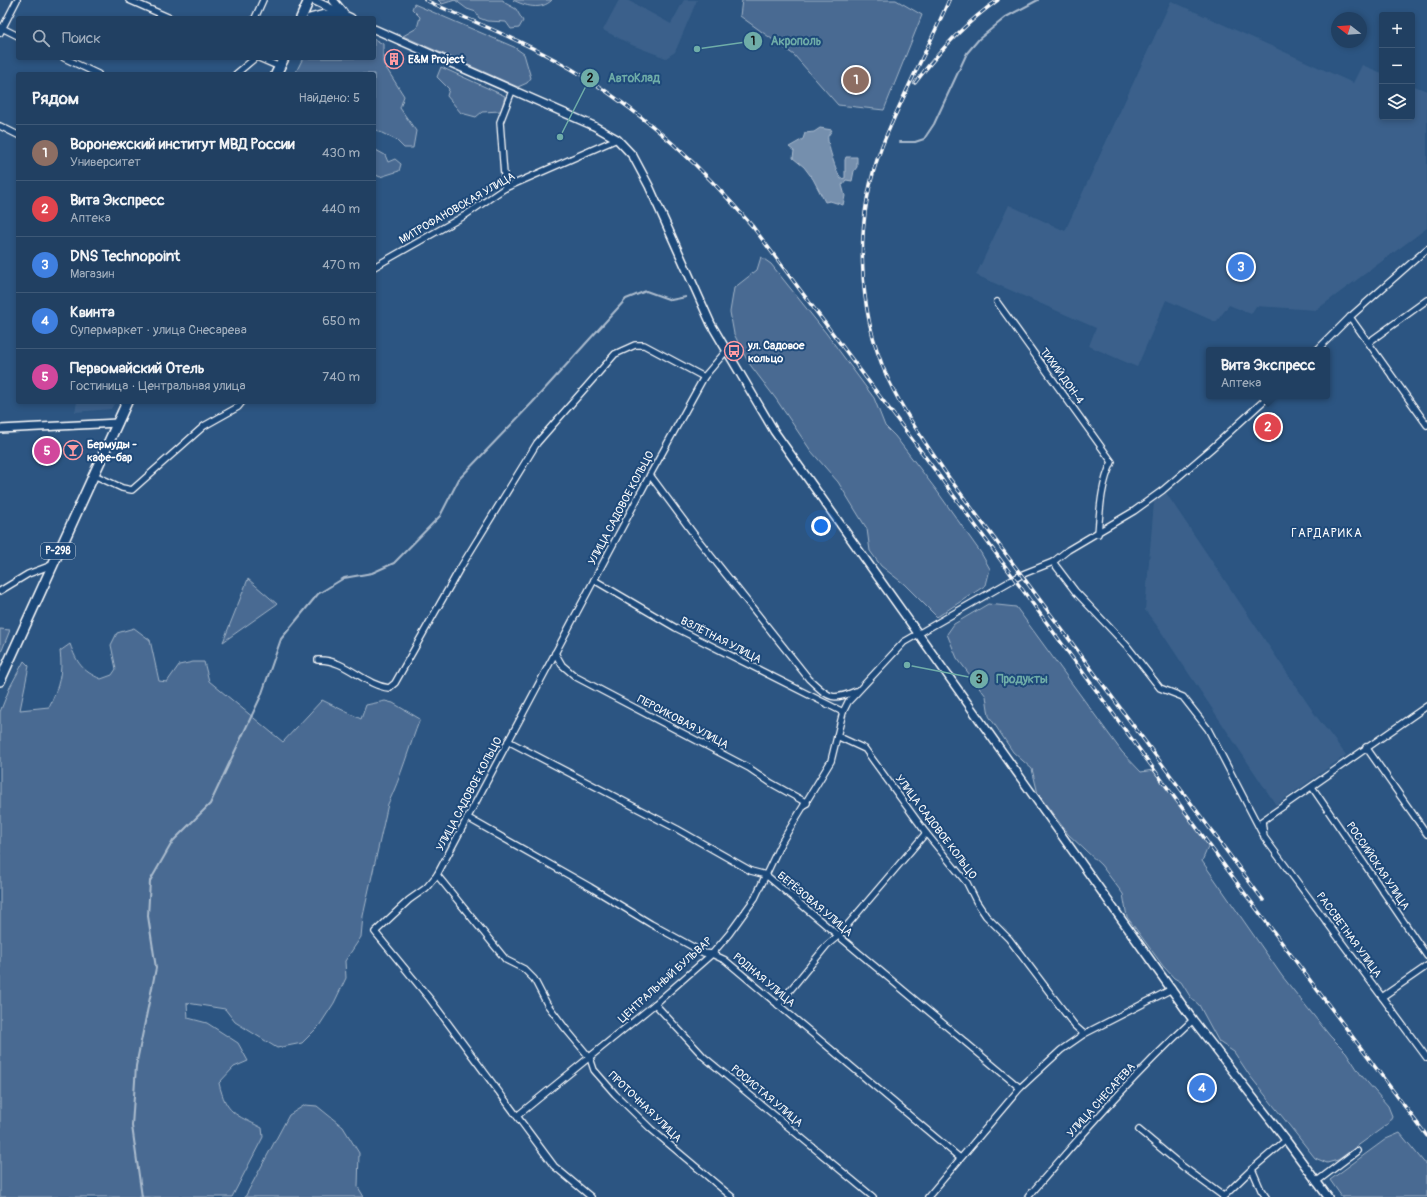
<!DOCTYPE html>
<html lang="ru">
<meta charset="utf-8">
<style>
:root{--surface:#214062;--page:#2d4b6b;--text:#f1f3f6;--muted:#a2afbe;--line:#3e5977;--accent:#8abfa5}
body{margin:0;font-family:Pangolin,sans-serif;background:var(--page);color:var(--text)}
.controls{position:absolute;right:12px;top:12px;display:grid;overflow:hidden;border-radius:4px;box-shadow:0 2px 6px #0003}
.controls button{width:36px;height:36px;display:grid;place-items:center;padding:0;border:0;border-bottom:1px solid var(--line);background:var(--surface);color:var(--text);font:20px sans-serif}
.compass{position:absolute;left:1331px;top:12px;width:36px;height:36px;border-radius:50%;background:var(--surface);box-shadow:0 2px 6px #0003;rotate:287deg}
.you{position:absolute;left:821px;top:526px;width:14px;height:14px;margin:-10px;border:3px solid #fff;border-radius:50%;background:#1a73e8;box-shadow:0 0 0 6px #1a73e833}
.badge{display:grid;place-items:center;width:26px;height:26px;border-radius:50%;background:var(--accent);color:#fff;font-size:13px;font-weight:700}
.pin{position:absolute;translate:-50% -50%;border:2px solid #fff;box-shadow:0 1px 4px #0006}
.popup{position:absolute;left:1206px;top:347px;width:124px;height:52px;box-sizing:border-box;display:grid;place-content:center;border-radius:4px;background:var(--surface);filter:drop-shadow(0 1px 3px #0005);font-size:13px;white-space:nowrap;color:var(--muted)}
.popup b{font-size:15px;color:var(--text)}
.popup::after{content:'';position:absolute;left:50%;top:100%;margin-left:-8px;border:8px solid transparent;border-top-color:var(--surface)}
.list{margin:0;padding:0;list-style:none}
h2{display:flex;justify-content:space-between;align-items:center;height:52px;margin:0;padding:0 16px;font-size:17px}
h2 small{font-size:13px;font-weight:400;color:var(--muted)}
.list li{display:grid;grid-template-columns:26px 1fr auto;gap:12px;align-items:center;box-sizing:border-box;height:56px;padding:0 16px;border-top:1px solid var(--line)}
.list b{display:block;font-size:15px;white-space:nowrap}
.list p{margin:0;font-size:13px;white-space:nowrap;color:var(--muted)}
.list em{font-size:13px;font-style:normal;color:var(--muted)}
.icon{flex:none;width:22px;height:22px;fill:none;stroke:currentColor;stroke-width:2;stroke-linecap:round;stroke-linejoin:round}
.map{position:relative;flex:none;width:1427px;height:1197px;overflow:hidden}
.search{position:absolute;background:var(--surface);box-shadow:0 2px 6px #0003;left:16px;top:16px;width:360px;height:44px;display:flex;align-items:center;gap:10px;box-sizing:border-box;padding:0 14px;border-radius:4px;color:var(--muted);font-size:15px}
.panel{position:absolute;background:var(--surface);box-shadow:0 2px 6px #0003;left:16px;top:72px;width:360px;height:332px;border-radius:4px}
.map>svg:first-child{display:block}
.built{fill:#3b618b}
.green{fill:#486b92;stroke:#a4b5c8}
.water{fill:#748fad;stroke:#acbcce}
.lines{fill:none;stroke-linecap:round;stroke-linejoin:round}
.stream{stroke:#acbcce;stroke-width:2}
.minor-casing{stroke:#fff;stroke-width:8}
.tertiary-casing{stroke:#fff;stroke-width:10}
.trunk-casing{stroke:#fff;stroke-width:12}
.minor{stroke:#1f4a7a;stroke-width:5.5}
.tertiary{stroke:#1f4a7a;stroke-width:7}
.trunk{stroke:#1f4a7a;stroke-width:9}
.rail-casing{stroke:#fff;stroke-width:3.5}
.rail{stroke:#1f4a7a;stroke-width:2;stroke-dasharray:6;stroke-linecap:butt}
.labels{text-anchor:middle;dominant-baseline:central;stroke-width:4;stroke-linejoin:round;paint-order:stroke}
.shield{fill:#1f4a7a;stroke:#bcc9d7;stroke-width:1}
.shield-label{font-size:10px;font-weight:bold;fill:#fff}
.poi-label{font-size:11px;font-weight:bold;fill:#fff;stroke:#1f4a7a;text-anchor:start}
.street-label{font-size:11px;fill:#fff;stroke:#1f4a7a}
.neighbourhood-label{font-size:12px;letter-spacing:1px;fill:#fff;stroke:#1f4a7a}
.leader{fill:none;stroke:#6fada8;stroke-width:1.5}
.callout-dot{fill:#6fada8;stroke:#1f4a7a;stroke-width:1.5}
.mark-label{font-size:12px;text-anchor:middle;font-weight:bold;fill:#111}
.callout-label{font-size:12px;text-anchor:middle;font-weight:bold;fill:#6fada8;stroke:#1f4a7a;stroke-width:4;stroke-linejoin:round;paint-order:stroke}
</style>
<div class="map">
<svg width="1427" height="1197" viewBox="0 0 1427 1197">
<rect width="100%" height="100%" fill="#2c5582"/>
<filter id="ink" filterUnits="userSpaceOnUse"><feTurbulence type="fractalNoise" baseFrequency=".025" numOctaves="2"/><feDisplacementMap in="SourceGraphic" scale="8" xChannelSelector="R" yChannelSelector="G"/><feConvolveMatrix kernelMatrix="1 2 1 2 8 2 1 2 1" color-interpolation-filters="sRGB"/></filter>
<g filter="url(#ink)">
<!-- built -->
<g class="built">
<polygon points="619,0 627,0 671,24 684,0 697,0 675,52 666,58 632,45 603,30"/>
<polygon points="1171,1 1353,83 1362,65 1382,73 1382,117 1412,117 1412,85 1427,91 1427,228 1316,310 1256,306 1251,314 1229,305 1216,322 1166,300 1137,367 1089,346 1096,328 976,275 1009,205 1065,231"/>
<polygon points="77,402 115,402 111,409 75,412"/>
<polygon points="1166,493 1316,716 1346,755 1276,805 1158,627 1145,610 1154,502"/>
</g>
<!-- green -->
<g class="green">
<polygon points="438,0 503,0 505,3 516,9 523,21 519,28 511,29 506,22 487,21 479,18 476,12 467,9 455,0 442,4"/>
<path d="M513,0H552C541,11 525,6 513,0Z"/>
<polygon points="742,0 896,0 922,15 884,110 838,105 794,55 740,16"/>
<polygon points="414,4 514,47 524,54 531,78 527,83 518,87 403,36 417,28 420,17 412,9"/>
<polygon points="374,39 383,44 383,63 404,96 400,108 416,131 413,148 404,148 396,140 374,129 374,74 295,74 303,58 374,58"/>
<polygon points="441,67 505,96 501,111 482,112 476,117 461,113 447,96 449,89 437,77"/>
<polygon points="374,149 385,155 388,162 395,159 401,164 399,171 380,177 374,174"/>
<polygon points="761,257 771,264 826,333 874,398 885,426 895,436 937,491 981,553 990,569 986,585 937,617 904,584 881,566 870,551 867,529 838,482 811,451 776,399 748,362 734,334 730,312 734,288 757,270"/>
<polygon points="248,579 277,604 223,642"/>
<polygon points="988,604 1016,607 1122,752 1141,772 1153,770 1209,845 1202,861 1282,976 1330,1036 1346,1052 1361,1075 1388,1106 1392,1116 1388,1124 1338,1160 1327,1163 1315,1158 1250,1076 1234,1052 1219,1042 1199,1005 1191,998 1181,982 1174,978 1163,966 1127,917 1123,894 1101,865 1068,834 1038,794 1032,769 1013,752 989,716 986,696 957,658 947,634 954,624"/>
<path d="M134,628L150,640L159,681L167,682L179,665L193,662H204L209,681L283,742L322,700L361,719L366,705L385,701L393,703L420,719C409,747 401,777 388,804L363,916L361,937L345,961L346,978L334,1003L319,1026L302,1043L277,1048L235,1022L225,1009L187,1003L188,1018L207,1023L238,1043L248,1061L234,1067L219,1083C226,1114 235,1114 262,1128L263,1137L232,1197H0V712L10,687L24,661L29,666L20,710L49,707C59,686 63,673 60,651L70,644C77,663 82,671 101,679L112,675L116,669L111,645L117,633Z"/>
<polygon points="0,629 10,630 0,655"/>
<polygon points="305,1105 317,1106 343,1127 359,1153 358,1187 364,1197 245,1197 289,1115"/>
<polygon points="1400,1133 1427,1166 1427,1197 1342,1197 1330,1180 1386,1139"/>
</g>
<!-- water -->
<path class="water" d="M820,128L832,130C831,132 829,134 828,136C826,141 837,174 841,179L845,178V160L846,157H857V167L854,171L852,181L846,180L842,185L845,196L843,205L830,201L825,202L813,179L804,167L793,158L794,151L789,147L803,139L805,133L814,132Z"/>
<g class="lines">
<!-- stream -->
<g class="stream">
<polyline points="900,142 915,142 924,139 934,124 967,53 979,39 1006,17 1038,0"/>
<polyline points="142,1197 132,1126 136,1066 156,968 148,916 150,881 173,841 210,804 261,696 281,639 318,594 344,578 372,573 394,563 440,516 459,479 532,403 626,299 646,291 671,300 686,297"/>
</g>
<defs>
<g id="minor">
<polyline points="129,0 170,18"/>
<polyline points="255,18 263,0"/>
<polyline points="0,27 18,36"/>
<polyline points="0,33 17,0"/>
<polyline points="64,58 98,74"/>
<polyline points="259,58 280,67"/>
<polyline points="236,74 255,58"/>
<polyline points="0,126 18,135"/>
<polyline points="505,188 500,122 512,91"/>
<polyline points="374,267 464,216 505,188 617,139"/>
<path d="M997,302L1112,462C1101,484 1100,509 1098,534"/>
<polyline points="1350,317 1427,425"/>
<polyline points="1369,342 1427,300"/>
<polyline points="1317,350 1350,317 1427,249"/>
<polyline points="94,475 122,488 132,490 204,426 238,407 242,402"/>
<path d="M650,475L696,537L809,679C829,697 830,702 856,691"/>
<polyline points="1053,562 1075,591 1127,646 1160,688 1183,697 1208,729 1262,833"/>
<polyline points="594,580 676,628 843,712"/>
<polyline points="0,591 28,574 52,565"/>
<polyline points="555,653 562,665 576,677 749,768 771,783 807,803"/>
<path d="M318,660C346,659 363,685 389,688L395,683L459,570L537,443L615,354L635,345H644L704,377"/>
<polyline points="1427,706 1262,821 1264,837 1427,1058"/>
<polyline points="837,736 865,749 926,833 967,883 976,901 986,916 1009,939 1075,1026 1084,1034"/>
<polyline points="508,741 677,829 751,871 766,875 1020,1088"/>
<polyline points="1366,747 1427,834"/>
<polyline points="1312,787 1427,956"/>
<polyline points="468,818 590,887 651,924 704,953 712,954 725,960 960,1158"/>
<polyline points="437,875 506,960 524,969 534,979 547,1004 565,1028 590,1058 594,1070 615,1094 651,1129 732,1197"/>
<polyline points="1382,997 1427,966"/>
<polyline points="655,1004 704,1057 873,1197"/>
<polyline points="778,1005 827,945 838,936 926,833"/>
<polyline points="517,1116 655,1004 712,954 729,934 755,898 781,843 831,761 843,712 848,702 904,642 1023,574 1053,562 1068,550 1134,511 1163,490 1211,449 1269,396"/>
<polyline points="1139,1130 1182,1166 1223,1196"/>
<polyline points="1252,1169 1261,1190 1266,1197"/>
<polyline points="1316,1182 1357,1151"/>
<polyline points="591,1197 554,1166 430,999 375,932 409,900 426,888 437,875 650,475 704,377 727,350"/>
<polyline points="928,1197 1020,1088 1061,1050 1084,1034 1172,989"/>
<path d="M1028,1197C1081,1136 1133,1075 1193,1020"/>
<polyline points="1223,1197 1252,1169 1286,1140"/>
</g>
<g id="tertiary">
<polyline points="313,0 351,18"/>
<polyline points="333,0 343,12"/>
<polyline points="310,18 325,14 340,15"/>
<polyline points="374,29 594,126 617,139 633,156 649,186 711,324 774,431 1193,1020 1286,1140 1328,1197"/>
<polyline points="0,429 118,423"/>
</g>
<g id="trunk">
<polyline points="301,18 309,0"/>
<polyline points="276,74 284,58"/>
<polyline points="0,681 127,402"/>
</g>
</defs>
<!-- minor casing -->
<use href="#minor" class="minor-casing"/>
<!-- tertiary casing -->
<use href="#tertiary" class="tertiary-casing"/>
<!-- trunk casing -->
<use href="#trunk" class="trunk-casing"/>
<!-- minor -->
<use href="#minor" class="minor"/>
<!-- tertiary -->
<use href="#tertiary" class="tertiary"/>
<!-- trunk -->
<use href="#trunk" class="trunk"/>
<defs>
<g id="rail">
<path d="M425,0C478,24 534,45 583,76C651,119 701,166 753,227L926,458L1243,891L1427,1136"/>
<path d="M949,0C928,49 902,96 882,146C854,218 856,308 888,379C905,415 928,447 950,479L1263,900"/>
<path d="M915,83C939,51 965,23 998,0"/>
</g>
</defs>
<!-- rail casing -->
<use href="#rail" class="rail-casing"/>
<!-- rail -->
<use href="#rail" class="rail"/>
</g>
</g>
<!-- icons -->
<defs>
<symbol id="building-ring" viewBox="-11 -11 22 22"><circle r="9.5" fill="#1f4a7a" stroke="#ff9aa2" stroke-width="1.5"/><path d="M-4-6H4V6H1V3H-1V6H-4ZM-2.5-4.3h1.7v1.8h-1.7ZM.8-4.3h1.7v1.8H.8ZM-2.5-1h1.7V.8h-1.7ZM.8-1h1.7V.8H.8Z" fill="#ff9aa2"/></symbol>
<symbol id="bus-ring" viewBox="-11 -11 22 22"><circle r="9.5" fill="#1f4a7a" stroke="#ff9aa2" stroke-width="1.5"/><path d="M-5-6H5V4H4V6H2V4H-2V6H-4V4H-5ZM-3.5-4V0h7V-4ZM-3.5 1.2v1.5H-2V1.2ZM2 1.2v1.5H3.5V1.2Z" fill="#ff9aa2"/></symbol>
<symbol id="bar-ring" viewBox="-11 -11 22 22"><circle r="9.5" fill="#1f4a7a" stroke="#ff9aa2" stroke-width="1.5"/><path d="M-6-5H6L.8 .8V4.5H3.5V6h-7V4.5H-.8V.8Z" fill="#ff9aa2"/></symbol>
</defs>
<g fill-rule="evenodd">
<use href="#building-ring" x="383" y="48" width="22" height="22"/>
<use href="#bus-ring" x="723" y="340" width="22" height="22"/>
<use href="#bar-ring" x="62" y="439" width="22" height="22"/>
</g>
<g class="labels">
<!-- shield labels -->
<rect class="shield" x="41" y="543" width="34" height="16" rx="3"/>
<g class="shield-label">
<text x="58" y="551">Р-298</text>
</g>
<!-- poi labels -->
<g class="poi-label">
<text x="408" y="59">E&amp;M Project</text>
<text x="748" y="345">ул. Садовое<tspan x="748" dy="13">кольцо</tspan></text>
<text x="87" y="444">Бермуды -<tspan x="87" dy="13">кафе-бар</tspan></text>
</g>
<!-- street labels -->
<g class="street-label">
<text transform="translate(457 208) rotate(-30)">МИТРОФАНОВСКАЯ УЛИЦА</text>
<text transform="translate(1062 376) rotate(54)">ТИХИЙ ДОН-4</text>
<text transform="translate(621 508) rotate(-62)">УЛИЦА САДОВОЕ КОЛЬЦО</text>
<text transform="translate(721 640) rotate(27)">ВЗЛЁТНАЯ УЛИЦА</text>
<text transform="translate(683 722) rotate(28)">ПЕРСИКОВАЯ УЛИЦА</text>
<text transform="translate(469 794) rotate(-62)">УЛИЦА САДОВОЕ КОЛЬЦО</text>
<text transform="translate(936 827) rotate(53)">УЛИЦА САДОВОЕ КОЛЬЦО</text>
<text transform="translate(1378 866) rotate(56)">РОССИЙСКАЯ УЛИЦА</text>
<text transform="translate(815 904) rotate(40)">БЕРЁЗОВАЯ УЛИЦА</text>
<text transform="translate(1349 935) rotate(54)">РАССВЕТНАЯ УЛИЦА</text>
<text transform="translate(665 980) rotate(-42)">ЦЕНТРАЛЬНЫЙ БУЛЬВАР</text>
<text transform="translate(764 980) rotate(40)">РОДНАЯ УЛИЦА</text>
<text transform="translate(767 1096) rotate(40)">РОСИСТАЯ УЛИЦА</text>
<text transform="translate(1101 1100) rotate(-48)">УЛИЦА СНЕСАРЕВА</text>
<text transform="translate(645 1107) rotate(44)">ПРОТОЧНАЯ УЛИЦА</text>
</g>
<!-- neighbourhood labels -->
<g class="neighbourhood-label">
<text x="1327" y="533">ГАРДАРИКА</text>
</g>
</g>
<!-- callouts -->
<path class="leader" d="M697 49L753 41M560 137L590 78M907 665L979 679"/>
<g class="callout-dot">
<circle cx="697" cy="49" r="4"/>
<circle cx="560" cy="137" r="4"/>
<circle cx="907" cy="665" r="4"/>
<circle cx="753" cy="41" r="10"/>
<circle cx="590" cy="78" r="10"/>
<circle cx="979" cy="679" r="10"/>
</g>
<g class="mark-label">
<text x="753" y="45">1</text>
<text x="590" y="82">2</text>
<text x="979" y="683">3</text>
</g>
<g class="callout-label">
<text x="796" y="45">Акрополь</text>
<text x="634" y="82">АвтоКлад</text>
<text x="1022" y="683">Продукты</text>
</g>
</svg>
<div class="controls">
<button>+</button>
<button>−</button>
<button><svg class="icon" aria-label="layers" viewBox="0 0 24 24"><path d="M12 4l9 5-9 5-9-5zM3 14l9 5 9-5"/></svg></button>
</div>
<svg class="compass" viewBox="-18 -18 36 36"><path d="M0-13l5 13h-10z" fill="#e53935"/><path d="M0 13l5-13h-10z" fill="#a2afbe"/></svg>
<div class="you"></div>
<div class="pin badge" style="left:856px;top:80px;background:#8d6e63">1</div>
<div class="pin badge" style="left:1268px;top:427px;background:#e0444e">2</div>
<div class="popup"><b>Вита Экспресс</b>Аптека</div>
<div class="pin badge" style="left:1241px;top:267px;background:#3f7fe0">3</div>
<div class="pin badge" style="left:1202px;top:1088px;background:#3f7fe0">4</div>
<div class="pin badge" style="left:47px;top:451px;background:#d1479c">5</div>
<div class="search"><svg class="icon" aria-label="search" viewBox="0 0 24 24"><circle cx="10" cy="10" r="6"/><path d="M15 15l6 6"/></svg>Поиск</div>
<section class="panel">
<h2>Рядом<small>Найдено: 5</small></h2>
<ul class="list">
<li><span class="badge" style="background:#8d6e63">1</span><div><b>Воронежский институт МВД России</b><p>Университет</p></div><em>430 m</em></li>
<li><span class="badge" style="background:#e0444e">2</span><div><b>Вита Экспресс</b><p>Аптека</p></div><em>440 m</em></li>
<li><span class="badge" style="background:#3f7fe0">3</span><div><b>DNS Technopoint</b><p>Магазин</p></div><em>470 m</em></li>
<li><span class="badge" style="background:#3f7fe0">4</span><div><b>Квинта</b><p>Супермаркет · улица Снесарева</p></div><em>650 m</em></li>
<li><span class="badge" style="background:#d1479c">5</span><div><b>Первомайский Отель</b><p>Гостиница · Центральная улица</p></div><em>740 m</em></li>
</ul>
</section>
</div>
